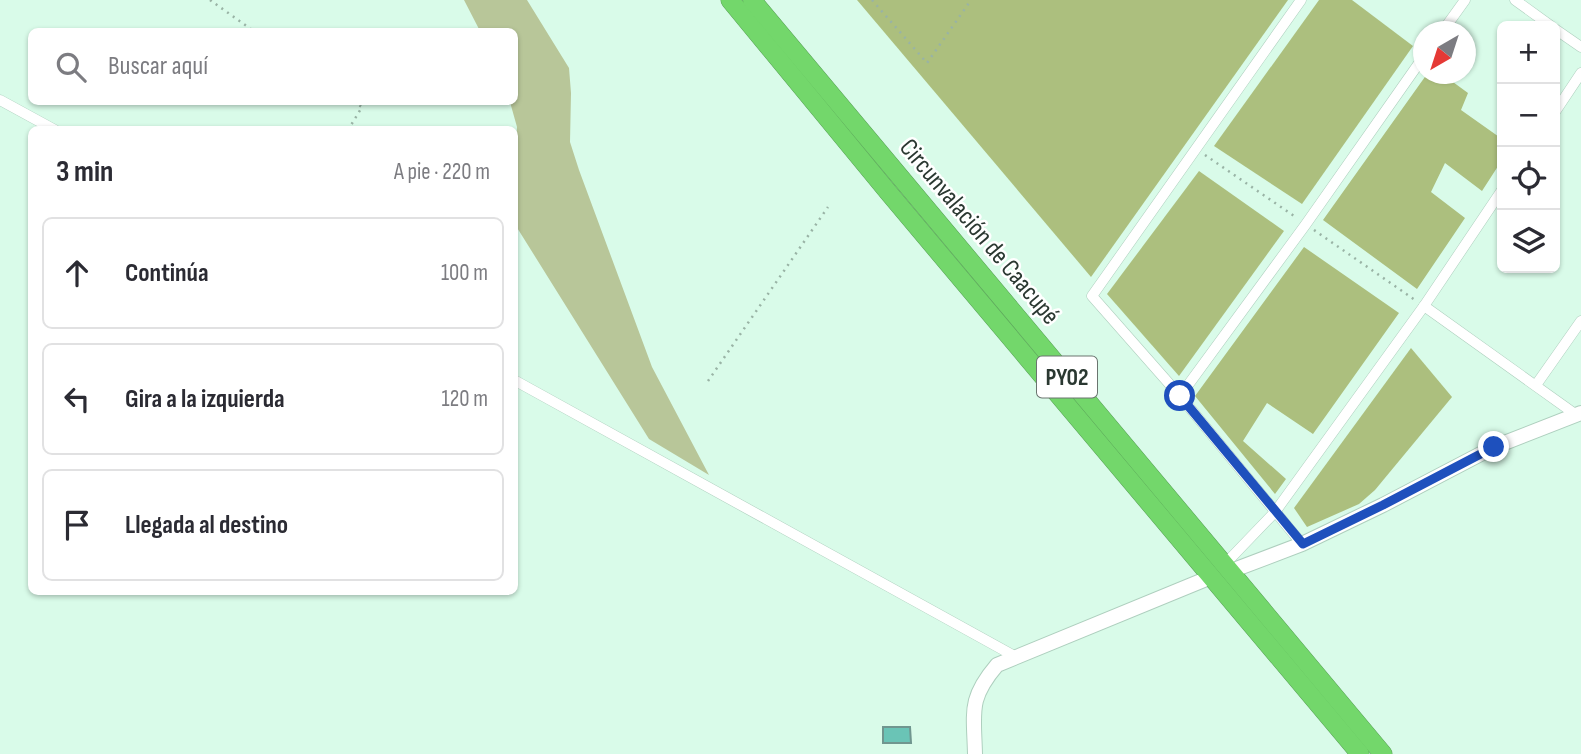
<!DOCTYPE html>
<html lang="es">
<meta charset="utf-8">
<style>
:root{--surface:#fff;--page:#f7f7f7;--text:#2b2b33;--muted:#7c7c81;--line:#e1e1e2}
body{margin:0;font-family:"Sofia Sans Condensed",sans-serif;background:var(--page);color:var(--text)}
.controls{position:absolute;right:21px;top:21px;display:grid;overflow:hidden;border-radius:10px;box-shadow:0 2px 5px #0004}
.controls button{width:63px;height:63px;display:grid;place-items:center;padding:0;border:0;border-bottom:2px solid var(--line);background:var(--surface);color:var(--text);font:35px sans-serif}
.compass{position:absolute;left:1413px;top:21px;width:63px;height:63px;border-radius:50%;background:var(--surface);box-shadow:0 2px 5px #0004;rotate:219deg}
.stop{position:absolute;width:21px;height:21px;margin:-16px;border:5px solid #1e50bd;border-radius:50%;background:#fff}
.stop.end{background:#1e50bd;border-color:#fff;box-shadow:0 2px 7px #0008}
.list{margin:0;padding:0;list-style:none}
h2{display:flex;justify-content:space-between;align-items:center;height:91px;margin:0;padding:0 28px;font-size:30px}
h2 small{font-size:23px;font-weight:400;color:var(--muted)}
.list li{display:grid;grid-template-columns:46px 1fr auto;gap:21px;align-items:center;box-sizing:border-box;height:112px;margin:0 14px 14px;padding:0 14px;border:2px solid var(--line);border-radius:10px}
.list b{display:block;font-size:26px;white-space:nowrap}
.list em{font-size:23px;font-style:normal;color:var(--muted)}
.icon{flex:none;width:38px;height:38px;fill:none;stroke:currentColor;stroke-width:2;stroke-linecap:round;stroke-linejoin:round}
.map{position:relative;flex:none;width:1581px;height:754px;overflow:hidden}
.search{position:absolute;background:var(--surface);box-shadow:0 2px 5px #0004;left:28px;top:28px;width:490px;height:77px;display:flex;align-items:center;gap:18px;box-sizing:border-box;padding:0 24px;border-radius:10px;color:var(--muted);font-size:26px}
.panel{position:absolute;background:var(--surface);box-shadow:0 2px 5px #0004;left:28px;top:126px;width:490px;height:469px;border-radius:10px}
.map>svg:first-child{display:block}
.green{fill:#b8c699}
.forest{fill:#acbf7e}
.building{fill:#6ac4b6;stroke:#70968f;stroke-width:2}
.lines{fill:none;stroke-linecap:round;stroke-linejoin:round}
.street-casing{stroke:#aecfbe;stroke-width:11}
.secondary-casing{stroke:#aecfbe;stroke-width:16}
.highway-casing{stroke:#599f57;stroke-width:19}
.path{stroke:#99b3a5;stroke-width:2.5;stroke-dasharray:2 5;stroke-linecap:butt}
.street{stroke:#fff;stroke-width:10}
.secondary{stroke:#fff;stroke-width:14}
.highway{stroke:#73d76b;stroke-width:18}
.route{stroke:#1e50bd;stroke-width:9}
.labels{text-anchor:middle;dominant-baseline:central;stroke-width:5;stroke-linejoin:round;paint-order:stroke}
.shield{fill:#fff;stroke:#6a746f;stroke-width:2}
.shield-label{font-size:24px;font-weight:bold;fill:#2a3831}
.street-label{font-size:26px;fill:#2a3831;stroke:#fff}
</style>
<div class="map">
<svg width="1581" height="754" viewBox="0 0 1581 754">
<rect width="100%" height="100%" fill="#d9fbe9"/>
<!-- green -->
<polygon class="green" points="464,0 527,0 569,68 571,93 570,142 579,170 652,367 709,475 649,439 516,226 514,174 517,127 510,102 514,102 514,32 480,31"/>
<!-- forest -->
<g class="forest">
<polygon points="857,0 1288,0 1091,277"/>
<polygon points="1319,0 1352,0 1413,46 1302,204 1214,146"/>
<polygon points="1427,74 1442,74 1468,93 1461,110 1502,139 1502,160 1482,191 1445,163 1431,192 1465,218 1417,289 1323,220"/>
<polygon points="1199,171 1284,231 1179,376 1107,294"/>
<polygon points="1304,247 1399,313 1313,434 1267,403 1243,441 1286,479 1275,494 1195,396"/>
<polygon points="1411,348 1452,397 1375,490 1359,504 1307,527 1294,508"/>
</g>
<!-- building -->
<polygon class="building" points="883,727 910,727 911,743 883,743"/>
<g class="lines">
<defs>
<g id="street">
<polyline points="1301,0 1092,296 1180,396 1302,544"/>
<polyline points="1515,0 1551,26"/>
<polyline points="1555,29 1581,47"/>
<polyline points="1442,32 1465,0"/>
<polyline points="0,100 55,130"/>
<polyline points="1555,112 1581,73"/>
<polyline points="1424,306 1575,414"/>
<polyline points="514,380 1018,658"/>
<polyline points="1536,385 1581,321"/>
<polyline points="1180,396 1306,224 1424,56"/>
<polyline points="1225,564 1275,512 1424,306 1502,190"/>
</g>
<g id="secondary">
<polyline points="1231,571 1302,544 1383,505 1494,447 1581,413"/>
<path d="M975,754C974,712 968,699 997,665L1211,577"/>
</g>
<g id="highway">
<polyline points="730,0 888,192 1360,754"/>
<polyline points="752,0 1383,754"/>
</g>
</defs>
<!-- street casing -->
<use href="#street" class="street-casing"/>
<!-- secondary casing -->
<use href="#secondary" class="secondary-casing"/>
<!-- highway casing -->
<use href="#highway" class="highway-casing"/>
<!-- path -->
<g class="path">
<polyline points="210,0 255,32"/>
<polyline points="872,0 927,63 971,0"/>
<polyline points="348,130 362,107 354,102"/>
<polyline points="1205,155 1297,218"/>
<polyline points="1314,230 1415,300"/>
<polyline points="708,381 828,207"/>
</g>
<!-- street -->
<use href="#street" class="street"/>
<!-- secondary -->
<use href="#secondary" class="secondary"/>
<!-- highway -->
<use href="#highway" class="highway"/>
</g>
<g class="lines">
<!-- route -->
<polyline class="route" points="1180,396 1303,544 1383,505 1494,447"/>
</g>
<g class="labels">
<!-- shield labels -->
<rect class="shield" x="1037" y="356.5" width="60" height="41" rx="5"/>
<g class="shield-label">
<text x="1067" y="377">PY02</text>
</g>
<!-- street labels -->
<g class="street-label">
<text transform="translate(979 232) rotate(50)">Circunvalación de Caacupé</text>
</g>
</g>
</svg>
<div class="controls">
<button>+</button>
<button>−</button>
<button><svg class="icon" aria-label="locate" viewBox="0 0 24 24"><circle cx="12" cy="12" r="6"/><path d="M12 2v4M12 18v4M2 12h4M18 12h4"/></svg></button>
<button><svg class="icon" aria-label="layers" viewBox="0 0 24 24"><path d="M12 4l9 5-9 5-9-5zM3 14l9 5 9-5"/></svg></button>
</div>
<svg class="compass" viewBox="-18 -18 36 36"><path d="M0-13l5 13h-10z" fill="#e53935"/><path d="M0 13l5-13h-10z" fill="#7c7c81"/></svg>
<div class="stop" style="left:1180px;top:396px"></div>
<div class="stop end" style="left:1494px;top:447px"></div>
<div class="search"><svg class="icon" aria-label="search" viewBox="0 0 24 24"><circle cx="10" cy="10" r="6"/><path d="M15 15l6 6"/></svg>Buscar aquí</div>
<section class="panel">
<h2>3 min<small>A pie · 220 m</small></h2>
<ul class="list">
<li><svg class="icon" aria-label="ahead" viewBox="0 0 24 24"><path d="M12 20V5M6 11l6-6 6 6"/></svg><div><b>Continúa</b></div><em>100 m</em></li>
<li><svg class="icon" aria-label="left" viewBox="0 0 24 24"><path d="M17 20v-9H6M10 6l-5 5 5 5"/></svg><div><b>Gira a la izquierda</b></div><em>120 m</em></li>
<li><svg class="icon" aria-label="arrive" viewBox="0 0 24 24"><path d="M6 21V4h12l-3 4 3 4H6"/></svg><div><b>Llegada al destino</b></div></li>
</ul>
</section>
</div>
